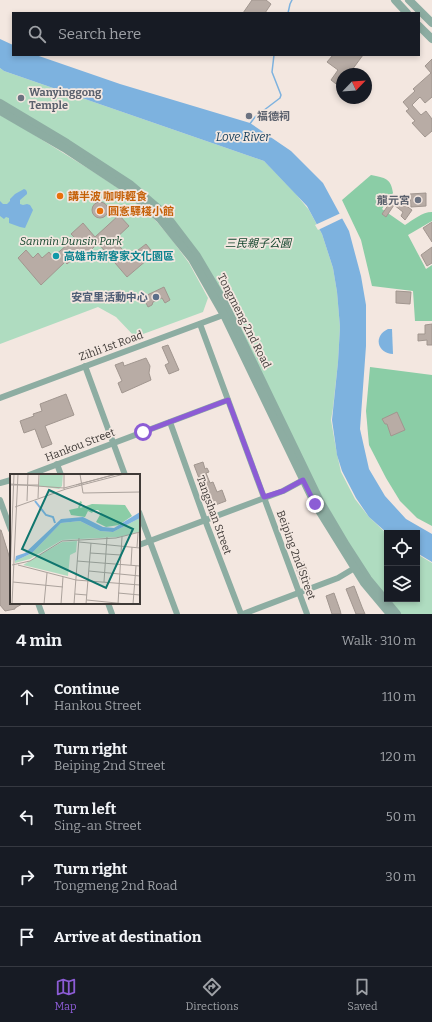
<!DOCTYPE html>
<meta charset="utf-8">
<style>
:root{--surface:#171b24;--page:#242831;--text:#f1f3f6;--muted:#9ea1a6;--line:#363941;--accent:#8c5cd5}
body{margin:0;font-family:Bitter,"Noto Sans TC",serif;background:var(--page);color:var(--text)}
.controls{position:absolute;right:12px;bottom:12px;display:grid;overflow:hidden;border-radius:0px;box-shadow:0 2px 6px #0003}
.controls button{width:36px;height:36px;display:grid;place-items:center;padding:0;border:0;border-bottom:1px solid var(--line);background:var(--surface);color:var(--text);font:20px sans-serif}
.compass{position:absolute;left:336px;top:68px;width:36px;height:36px;border-radius:50%;background:var(--surface);box-shadow:0 2px 6px #0003;rotate:65deg}
.stop{position:absolute;width:12px;height:12px;margin:-9px;border:3px solid #8c5cd5;border-radius:50%;background:#fff}
.stop.end{background:#8c5cd5;border-color:#fff;box-shadow:0 1px 4px #0008}
.list{margin:0;padding:0;list-style:none}
h2{display:flex;justify-content:space-between;align-items:center;height:52px;margin:0;padding:0 16px;font-size:17px}
h2 small{font-size:13px;font-weight:400;color:var(--muted)}
.list li{display:grid;grid-template-columns:26px 1fr auto;gap:12px;align-items:center;box-sizing:border-box;height:60px;padding:0 16px;border-top:1px solid var(--line)}
.list b{display:block;font-size:15px;white-space:nowrap}
.list p{margin:0;font-size:13px;white-space:nowrap;color:var(--muted)}
.list em{font-size:13px;font-style:normal;color:var(--muted)}
.icon{flex:none;width:22px;height:22px;fill:none;stroke:currentColor;stroke-width:2;stroke-linecap:round;stroke-linejoin:round}
.map{position:relative;flex:none;width:432px;height:614px;overflow:hidden}
.search{position:absolute;background:var(--surface);box-shadow:0 2px 6px #0003;left:12px;right:12px;top:12px;height:44px;display:flex;align-items:center;gap:10px;box-sizing:border-box;padding:0 14px;border-radius:0px;color:var(--muted);font-size:15px}
.sheet{height:352px;background:var(--surface)}
nav{display:flex;justify-content:space-around;align-items:center;box-sizing:border-box;height:56px;border-top:1px solid var(--line);background:var(--surface);font-size:11px;color:var(--muted)}
nav a{display:grid;justify-items:center;gap:2px}
nav .on{color:var(--accent)}
.map>svg:first-child{display:block}
.green{fill:#afdcc0}
.forest{fill:#8bcda6}
.water{fill:#7db2df}
.pier{fill:#f3e7e0}
.lines{fill:none;stroke-linecap:round;stroke-linejoin:round}
.stream{stroke:#7db2df;stroke-width:1.5}
.building{fill:#b8aca5;stroke:#a1968f}
.minor{stroke:#8dada2;stroke-width:6}
.tertiary{stroke:#8dada2;stroke-width:8}
.route{stroke:#8c5cd5;stroke-width:5}
.worship-dot{fill:#6b7280;stroke:#f3e7e0;stroke-width:1.5}
.food-dot{fill:#e8710a;stroke:#f3e7e0;stroke-width:1.5}
.culture-dot{fill:#0f9aa8;stroke:#f3e7e0;stroke-width:1.5}
.service-dot{fill:#5c6f8a;stroke:#f3e7e0;stroke-width:1.5}
.labels{text-anchor:middle;dominant-baseline:central;stroke-width:3.5;stroke-linejoin:round;paint-order:stroke}
.worship-label{font-size:11px;font-weight:bold;fill:#5b616d;stroke:#f3e7e0;text-anchor:start}
.food-label{font-size:11px;font-weight:bold;fill:#c56008;stroke:#f3e7e0;text-anchor:start}
.park-label{font-size:11px;font-style:italic;fill:#12452c;stroke:#f3e7e0}
.culture-label{font-size:11px;font-weight:bold;fill:#0d838f;stroke:#f3e7e0;text-anchor:start}
.service-label{font-size:11px;font-weight:bold;fill:#4e5e75;stroke:#f3e7e0;text-anchor:end}
.street-label{font-size:11px;fill:#3f3a37;stroke:#f3e7e0}
.water-label{font-size:12px;font-style:italic;fill:#143d5b;stroke:#f3e7e0}
.inset-river{fill:none;stroke:#7db2df;stroke-width:2}
.inset-road{fill:none;stroke:#aba29c;stroke-width:1}
.view{fill:#0f766e;fill-opacity:0.15;stroke:#0f766e;stroke-width:2}
.inset-edge{fill:none;stroke:#3f3a37;stroke-width:2}
</style>
<div class="map">
<svg width="432" height="614" viewBox="0 0 432 614">
<rect width="100%" height="100%" fill="#f3e7e0"/>
<!-- green -->
<g class="green">
<polygon points="0,68 4,71 264,161 295,193 309,210 322,234 333,268 337,292 340,327 338,362 333,408 331,420 337,454 341,472 355,499 369,517 387,534 387,599 417,599 417,554 432,563 432,614 397,614 360,565 165,215 0,102"/>
<polygon points="0,115 23,128 89,169 127,194 157,222 172,240 189,263 208,298 203,312 135,337 116,317 98,307 0,344"/>
</g>
<!-- forest -->
<g class="forest">
<path d="M371,175C385,178 391,178 393,193L382,209L405,225C413,220 422,212 432,212V221L408,235L426,269L432,265V321H415L413,291L372,286L361,240L342,200Z"/>
<polygon points="370,367 432,375 432,526 417,518 400,501 386,478 369,445 366,411"/>
</g>
<!-- water -->
<g class="water">
<polygon points="0,39 13,45 13,55 36,55 120,84 250,123 291,151 323,183 349,231 361,276 366,305 366,346 360,429 369,469 385,496 406,519 432,534 432,562 417,553 417,533 387,533 369,517 356,498 342,471 337,455 332,420 338,362 340,327 337,292 333,268 322,234 307,206 264,161 4,71 0,68"/>
<polygon points="24,189 26,190 27,192 27,194 20,200 20,204 23,205 27,204 30,205 33,210 25,228 20,227 9,223 9,218 6,217 4,219 0,216 0,201 3,204 7,204 10,201 10,199 15,194"/>
<path d="M388,329H392L393,354C377,353 373,336 388,329Z"/>
</g>
<!-- pier -->
<polygon class="pier" points="341,213 343,218 318,230 315,225"/>
<g class="lines">
<!-- stream -->
<g class="stream">
<polyline points="288,13 290,4 292,0"/>
<polyline points="249,125 255,117 280,98 281,95 272,72 274,55"/>
</g>
</g>
<!-- building -->
<g class="building">
<polygon points="252,0 266,0 271,4 265,13 243,13"/>
<polygon points="333,55 363,55 349,74 342,74 342,84 340,87 331,80 338,70 327,62"/>
<polygon points="432,59 432,97 425,103 420,97 412,105 421,115 426,111 432,119 432,131 425,137 412,123 415,121 406,111 409,109 403,102 415,91 413,89 431,73 425,66"/>
<polygon points="426,193 426,206 411,207 410,194"/>
<polygon points="394,197 412,210 405,220 401,216 403,212 394,205 386,217 382,214"/>
<circle cx="100" cy="210" r="8"/>
<polygon points="119,215 129,226 114,240 129,257 146,244 154,254 127,277 98,243 86,255 82,251 67,264 65,262 41,285 18,258 26,250 33,258 38,253 42,258 49,252 53,257 75,238 71,234 83,223 95,237"/>
<polygon points="432,222 432,242 423,228"/>
<polygon points="432,247 432,263 427,266 421,255"/>
<polygon points="164,287 170,300 165,303 162,298 153,302 152,305 148,307 143,297"/>
<polygon points="396,291 411,292 410,304 396,303"/>
<polygon points="432,324 432,345 427,345 427,340 418,341 418,334 425,334 425,325"/>
<polygon points="168,345 179,370 169,374 165,365 169,363 162,347"/>
<polygon points="146,358 150,366 149,373 151,380 122,393 118,383 122,381 115,365 123,362 124,366"/>
<polygon points="66,394 74,415 45,426 52,444 42,448 35,429 24,433 20,421 34,416 33,414 42,411 40,404"/>
<polygon points="397,412 405,430 391,436 387,424 385,424 382,419"/>
<polygon points="203,462 205,469 207,468 209,472 206,473 210,483 213,482 217,492 222,490 226,501 210,507 194,465"/>
<polygon points="0,530 1,530 11,562 11,603 24,603 15,608 15,609 5,611 0,605"/>
<polygon points="304,562 310,579 301,582 295,565"/>
<polygon points="354,586 362,607 365,614 356,614 346,589"/>
<polygon points="334,593 340,610 341,614 332,614 326,596"/>
</g>
<g class="lines">
<!-- minor -->
<g class="minor">
<polyline points="200,324 307,614"/>
<polyline points="85,366 125,475"/>
<polyline points="0,398 226,314"/>
<polyline points="170,422 205,520 241,614"/>
<polyline points="57,464 61,475"/>
<polyline points="29,475 228,400"/>
<polyline points="0,483 11,480"/>
<polyline points="0,500 11,530"/>
<polyline points="139,512 177,614"/>
<polyline points="139,545 283,491 307,478"/>
<polyline points="38,603 42,614"/>
<polyline points="108,603 112,614"/>
<polyline points="243,614 338,578 358,566"/>
</g>
<!-- tertiary -->
<g class="tertiary">
<polyline points="395,0 407,13"/>
<polyline points="409,0 432,23"/>
<polyline points="419,26 432,39"/>
<polyline points="0,103 67,143 130,184 165,214 197,256 223,300 320,501 346,545 368,579 397,614"/>
<polyline points="0,111 64,148 126,189 160,219 192,259 224,315 315,504 364,583 390,614"/>
</g>
</g>
<g class="lines">
<!-- route -->
<polyline class="route" points="143,432 228,400 264,497 283,491 303,480 315,504"/>
</g>
<!-- markers -->
<g class="worship-dot">
<circle cx="21" cy="98" r="4"/>
<circle cx="249" cy="116" r="4"/>
<circle cx="418" cy="200" r="4"/>
</g>
<g class="food-dot">
<circle cx="60" cy="196" r="4"/>
<circle cx="100" cy="211" r="4"/>
</g>
<circle class="culture-dot" cx="56" cy="256" r="4"/>
<circle class="service-dot" cx="156" cy="297" r="4"/>
<g class="labels">
<!-- worship labels -->
<g class="worship-label">
<text x="29" y="92">Wanyinggong<tspan x="29" dy="13">Temple</tspan></text>
<text x="257" y="116">福德祠</text>
<text x="410" y="200" text-anchor="end">龍元宮</text>
</g>
<!-- food labels -->
<g class="food-label">
<text x="68" y="196">講半波 咖啡輕食</text>
<text x="108" y="211">圓愙驛棧小館</text>
</g>
<!-- park labels -->
<g class="park-label">
<text x="71" y="241">Sanmin Dunsin Park</text>
<text x="258" y="243">三民親子公園</text>
</g>
<!-- culture labels -->
<g class="culture-label">
<text x="64" y="256">高雄市新客家文化園區</text>
</g>
<!-- service labels -->
<g class="service-label">
<text x="148" y="297">安宜里活動中心</text>
</g>
<!-- street labels -->
<g class="street-label">
<text transform="translate(244 321) rotate(63)">Tongmeng 2nd Road</text>
<text transform="translate(111 346) rotate(-20)">Zihli 1st Road</text>
<text transform="translate(80 445) rotate(-21)">Hankou Street</text>
<text transform="translate(214 515) rotate(70)">Tangshan Street</text>
<text transform="translate(296 555) rotate(70)">Beiping 2nd Street</text>
</g>
<!-- water labels -->
<g class="water-label">
<text x="243" y="137">Love River</text>
</g>
</g>
<!-- overview -->
<g transform="translate(10 474)">
<rect width="130" height="130" fill="#f3e7e0"/>
<path d="M30,0H53L52,12L49,15L29,12ZM130,44V58L108,63L52,66L20,85L5,89V87L22,79L51,49L70,47L90,57L103,58ZM67,67L66,78L60,81L58,102L13,91L52,68Z" fill="#afdcc0"/>
<path d="M70,27L72,28L70,34L82,30L115,31L122,42L109,51L96,53L86,48L91,39L88,36H84L82,39L78,37L75,43L61,41L59,36L68,34Z" fill="#8bcda6"/>
<path d="M130,38V44L103,58L90,57L70,47L51,49L22,79L5,87L6,82L15,79L51,45L73,43L93,53L104,54Z" fill="#7db2df"/>
<path class="inset-river" d="M25,27L36,41L43,43L45,49"/>
<path class="inset-road" d="M54,0V15M70,0L73,19L130,18M0,10L54,14L107,0M0,11H28M66,11L106,0M28,24L29,0M17,27L18,0M5,33L56,15L114,0M69,68L130,74M127,73L128,59M80,79L111,81M67,87L130,92M2,91L20,87L52,67L106,64L130,58M8,91L66,106L130,111M121,91L122,73M79,97L130,102M0,101L4,0M3,108L53,113M94,108L97,63M108,119L130,121M65,120L77,121M77,126L116,130M2,130L8,0M34,130L37,99M51,130L53,103M64,130L69,64M76,130L81,69M108,130L112,63M123,130L126,92"/>
<path class="view" d="M39,16L123,55L96,114L12,75Z"/>
<rect width="130" height="130" class="inset-edge"/>
</g>
</svg>
<div class="controls">
<button><svg class="icon" aria-label="locate" viewBox="0 0 24 24"><circle cx="12" cy="12" r="6"/><path d="M12 2v4M12 18v4M2 12h4M18 12h4"/></svg></button>
<button><svg class="icon" aria-label="layers" viewBox="0 0 24 24"><path d="M12 4l9 5-9 5-9-5zM3 14l9 5 9-5"/></svg></button>
</div>
<svg class="compass" viewBox="-18 -18 36 36"><path d="M0-13l5 13h-10z" fill="#e53935"/><path d="M0 13l5-13h-10z" fill="#9ea1a6"/></svg>
<div class="stop" style="left:143px;top:432px"></div>
<div class="stop end" style="left:315px;top:504px"></div>
<div class="search"><svg class="icon" aria-label="search" viewBox="0 0 24 24"><circle cx="10" cy="10" r="6"/><path d="M15 15l6 6"/></svg>Search here</div>
</div>
<section class="sheet">
<h2>4 min<small>Walk · 310 m</small></h2>
<ul class="list">
<li><svg class="icon" aria-label="ahead" viewBox="0 0 24 24"><path d="M12 20V5M6 11l6-6 6 6"/></svg><div><b>Continue</b><p>Hankou Street</p></div><em>110 m</em></li>
<li><svg class="icon" aria-label="right" viewBox="0 0 24 24"><path d="M7 20v-9h11M14 6l5 5-5 5"/></svg><div><b>Turn right</b><p>Beiping 2nd Street</p></div><em>120 m</em></li>
<li><svg class="icon" aria-label="left" viewBox="0 0 24 24"><path d="M17 20v-9H6M10 6l-5 5 5 5"/></svg><div><b>Turn left</b><p>Sing-an Street</p></div><em>50 m</em></li>
<li><svg class="icon" aria-label="right" viewBox="0 0 24 24"><path d="M7 20v-9h11M14 6l5 5-5 5"/></svg><div><b>Turn right</b><p>Tongmeng 2nd Road</p></div><em>30 m</em></li>
<li><svg class="icon" aria-label="arrive" viewBox="0 0 24 24"><path d="M6 21V4h12l-3 4 3 4H6"/></svg><div><b>Arrive at destination</b></div></li>
</ul>
</section>
<nav>
<a class="on"><svg class="icon" aria-label="map" viewBox="0 0 24 24"><path d="M3 6l6-2 6 2 6-2v14l-6 2-6-2-6 2zM9 4v14M15 6v14"/></svg>Map</a>
<a><svg class="icon" aria-label="directions" viewBox="0 0 24 24"><path d="M12 3l9 9-9 9-9-9zM9 14v-3h6M13 9l2 2-2 2"/></svg>Directions</a>
<a><svg class="icon" aria-label="saved" viewBox="0 0 24 24"><path d="M7 4h10v16l-5-4-5 4z"/></svg>Saved</a>
</nav>
